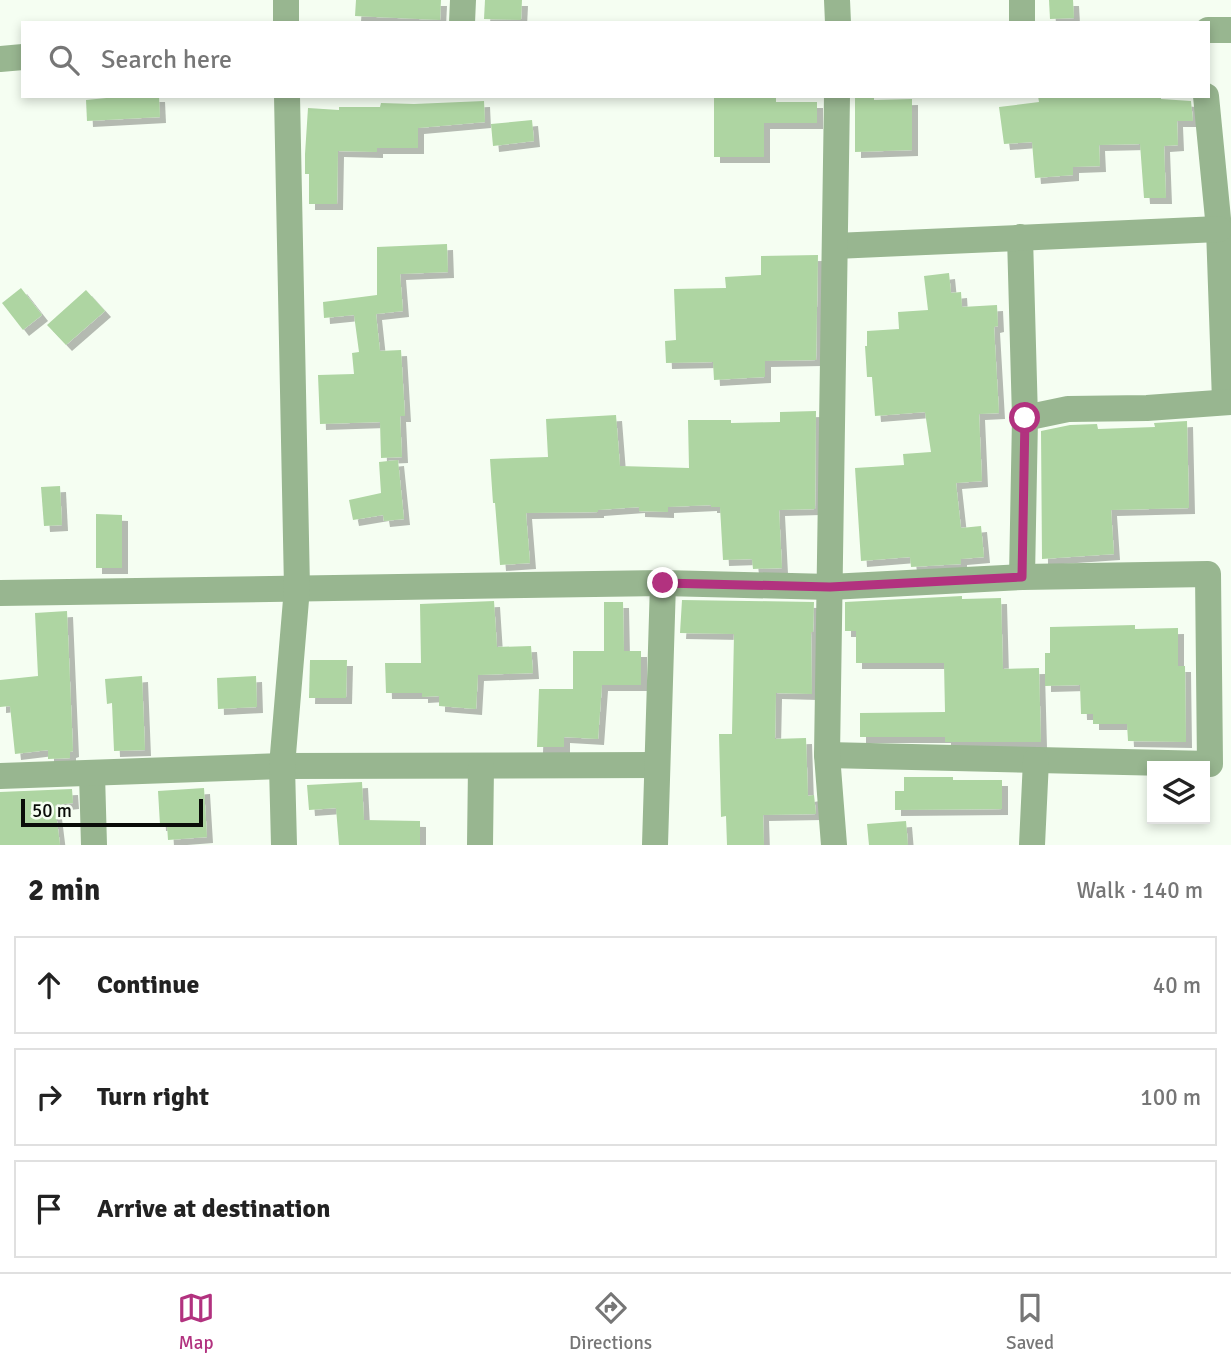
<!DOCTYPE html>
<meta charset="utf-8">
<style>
:root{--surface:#fff;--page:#f2f2f2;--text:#222;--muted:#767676;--line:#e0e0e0;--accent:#b2327f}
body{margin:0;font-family:Signika,sans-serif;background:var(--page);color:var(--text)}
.controls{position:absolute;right:21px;bottom:21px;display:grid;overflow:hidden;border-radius:0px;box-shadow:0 4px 10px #0003}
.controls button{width:63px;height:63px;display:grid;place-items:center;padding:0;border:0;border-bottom:2px solid var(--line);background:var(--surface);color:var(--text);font:35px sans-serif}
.scale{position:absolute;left:21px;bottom:18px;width:182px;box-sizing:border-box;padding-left:7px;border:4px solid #0a0c09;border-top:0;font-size:19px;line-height:24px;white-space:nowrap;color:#0a0c09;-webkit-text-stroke:5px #f5fef2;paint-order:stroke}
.stop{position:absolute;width:21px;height:21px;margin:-16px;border:5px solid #b2327f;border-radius:50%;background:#fff}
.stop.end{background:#b2327f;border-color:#fff;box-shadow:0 2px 7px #0008}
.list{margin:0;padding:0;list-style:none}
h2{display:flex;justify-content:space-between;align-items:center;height:91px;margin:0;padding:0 28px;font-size:30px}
h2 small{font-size:23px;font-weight:400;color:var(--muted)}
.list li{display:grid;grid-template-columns:46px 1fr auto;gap:21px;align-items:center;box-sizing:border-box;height:98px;margin:0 14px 14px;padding:0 14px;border:2px solid var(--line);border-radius:0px}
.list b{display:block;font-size:26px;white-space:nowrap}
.list em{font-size:23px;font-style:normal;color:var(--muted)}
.icon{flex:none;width:38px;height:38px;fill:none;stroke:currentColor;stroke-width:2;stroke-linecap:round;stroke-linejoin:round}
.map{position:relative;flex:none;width:1231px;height:845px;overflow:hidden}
.search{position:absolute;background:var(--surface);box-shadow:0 4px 10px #0003;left:21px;right:21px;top:21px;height:77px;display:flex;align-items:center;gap:18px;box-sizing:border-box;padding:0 24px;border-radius:0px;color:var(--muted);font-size:26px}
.sheet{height:427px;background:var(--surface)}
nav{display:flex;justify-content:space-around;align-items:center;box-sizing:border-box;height:98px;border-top:2px solid var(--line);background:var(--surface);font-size:19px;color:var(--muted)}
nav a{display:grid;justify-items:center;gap:4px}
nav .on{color:var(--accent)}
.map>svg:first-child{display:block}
.building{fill:#aed5a2;filter:url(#shadow)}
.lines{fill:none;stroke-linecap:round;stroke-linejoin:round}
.minor{stroke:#98b690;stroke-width:26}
.route{stroke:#b2327f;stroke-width:9}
</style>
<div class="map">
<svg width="1231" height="845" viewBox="0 0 1231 845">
<defs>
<filter id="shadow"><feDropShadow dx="6" dy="6" stdDeviation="0" flood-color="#0004"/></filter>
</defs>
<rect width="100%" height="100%" fill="#f5fef2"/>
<!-- building -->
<g class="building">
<polygon points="356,0 441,0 440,20 355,16"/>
<polygon points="485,0 522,0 521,20 484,19"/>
<polygon points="1049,0 1073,0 1074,18 1050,19"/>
<polygon points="127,96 159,96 160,117 87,121 86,100"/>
<polygon points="714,96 776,96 776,102 817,102 817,123 764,123 764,157 714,157"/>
<polygon points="855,96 874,96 874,100 912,99 912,150 855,152"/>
<polygon points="1038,96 1161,96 1161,99 1191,101 1193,121 1177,121 1178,145 1164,146 1166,198 1144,198 1140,144 1099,145 1100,166 1073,167 1073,175 1035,178 1032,142 1004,144 999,107 1039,102"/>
<polygon points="484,101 485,122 418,128 418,148 377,148 377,152 338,151 337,204 309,204 309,174 305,174 305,154 308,108 339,110 339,107 380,107 381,103 414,104"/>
<polygon points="532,120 534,141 493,146 491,124"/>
<polygon points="447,244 448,272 400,274 403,311 376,314 380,351 401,350 405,416 400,416 402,457 381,458 380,422 320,424 318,375 354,374 352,353 359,352 354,315 324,318 323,302 377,295 377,247"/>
<polygon points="818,255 816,360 765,361 765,377 714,380 713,362 666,363 665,341 676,340 674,289 726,288 725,277 761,275 761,256"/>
<polygon points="949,273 951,293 961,292 962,307 997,305 998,326 994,327 999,413 979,414 982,481 956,483 961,528 981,526 984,557 961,559 961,564 911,567 910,557 861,561 855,468 904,465 903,454 931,452 925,412 875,416 872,377 867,377 865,346 867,346 867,331 899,329 898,312 928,310 924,276"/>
<polygon points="21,288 42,315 23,330 2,303"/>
<polygon points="86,290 105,311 66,345 47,325"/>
<polygon points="816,411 815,509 779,510 782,568 753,569 752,559 723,560 720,507 711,507 711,505 668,507 668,512 639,511 639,507 598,510 598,512 526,513 530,563 500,565 495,503 493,503 490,459 548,457 546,419 616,415 620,466 689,468 688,420 731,420 731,423 780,422 780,412"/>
<polygon points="1187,421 1189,508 1111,510 1114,554 1042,559 1041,431 1070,425 1097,424 1098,429 1155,427 1154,423"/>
<polygon points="398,460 404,519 384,521 383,515 353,520 349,500 381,493 379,462"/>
<polygon points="60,486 62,525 44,526 41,487"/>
<polygon points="96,514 122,515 122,568 96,568"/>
<polygon points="962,596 962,599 1001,598 1003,669 1039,668 1041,742 945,742 945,737 860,737 860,713 945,712 944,663 856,663 856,631 845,631 845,602"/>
<polygon points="682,600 814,602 813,632 811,632 812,694 776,693 775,739 806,738 808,796 814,795 816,814 763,815 764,845 727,845 726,816 721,817 719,734 732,734 734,634 680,633"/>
<polygon points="494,601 497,647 531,646 533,673 478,675 476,709 439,706 439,696 422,697 422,693 386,693 385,663 421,663 420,604"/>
<polygon points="604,602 623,602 624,651 641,651 641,685 602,685 598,739 564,737 564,747 537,747 539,689 573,689 573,651 604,651"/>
<polygon points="67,611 73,751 70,752 70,758 48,759 48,750 15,754 10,706 0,707 0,680 38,676 35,613"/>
<polygon points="1135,625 1135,629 1178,628 1178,666 1185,666 1186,742 1128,741 1127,724 1093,724 1093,714 1081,714 1080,685 1045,686 1045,653 1050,653 1050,627"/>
<polygon points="310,660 347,660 346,698 309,698"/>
<polygon points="142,676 145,750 114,751 112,703 107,704 105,679"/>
<polygon points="256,676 257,707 218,709 217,678"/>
<polygon points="904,777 953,777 953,780 1002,780 1002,809 895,810 895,791 904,791"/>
<polygon points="362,782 364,820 420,821 420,845 339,845 336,808 309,810 307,785"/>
<polygon points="204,788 207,837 168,840 167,825 160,825 158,791"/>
<polygon points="72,789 73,803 55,805 60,845 0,845 0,792"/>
<polygon points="906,821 908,845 869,845 867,824"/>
</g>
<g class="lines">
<!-- minor -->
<g class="minor">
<polyline points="286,0 286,23"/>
<polyline points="837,0 838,23"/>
<polyline points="1022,0 1022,23"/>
<polyline points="462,23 463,0"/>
<polyline points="1208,30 1231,30"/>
<polyline points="0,59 23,57"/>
<polyline points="1206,96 1219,229 1225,401"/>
<polyline points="1020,237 1025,418 1022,577"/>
<polyline points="835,246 1219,229"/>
<polyline points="1025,418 1068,409 1147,408 1231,402"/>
<polyline points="0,593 663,583 830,587 1022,577 1208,574 1210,764 827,755"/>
<polyline points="92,774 94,845"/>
<polyline points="0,776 282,766 657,765"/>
<polyline points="284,845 282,766 297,588 287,96"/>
<polyline points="480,845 481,767"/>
<polyline points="655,845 663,583"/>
<polyline points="834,845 827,755 837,96"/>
<polyline points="1032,845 1036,760"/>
</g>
</g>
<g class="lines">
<!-- route -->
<polyline class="route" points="663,583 830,587 1022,577 1025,418"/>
</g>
</svg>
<div class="controls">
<button><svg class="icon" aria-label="layers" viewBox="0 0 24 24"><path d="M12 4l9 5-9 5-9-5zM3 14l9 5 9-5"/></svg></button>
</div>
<div class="scale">50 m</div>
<div class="stop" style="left:1025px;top:418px"></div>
<div class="stop end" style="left:663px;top:583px"></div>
<div class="search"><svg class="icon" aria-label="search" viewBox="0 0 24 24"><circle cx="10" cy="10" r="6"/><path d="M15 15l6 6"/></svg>Search here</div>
</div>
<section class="sheet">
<h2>2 min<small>Walk · 140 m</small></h2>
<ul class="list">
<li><svg class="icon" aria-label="ahead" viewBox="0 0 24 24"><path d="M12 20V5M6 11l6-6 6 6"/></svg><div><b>Continue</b></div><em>40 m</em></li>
<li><svg class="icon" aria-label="right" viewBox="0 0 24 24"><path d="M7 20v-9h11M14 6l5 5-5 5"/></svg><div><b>Turn right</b></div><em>100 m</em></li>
<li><svg class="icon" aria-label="arrive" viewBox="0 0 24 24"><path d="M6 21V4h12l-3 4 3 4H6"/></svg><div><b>Arrive at destination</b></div></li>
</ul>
</section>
<nav>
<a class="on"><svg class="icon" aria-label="map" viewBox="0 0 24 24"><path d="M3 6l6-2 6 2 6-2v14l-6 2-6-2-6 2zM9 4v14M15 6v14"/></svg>Map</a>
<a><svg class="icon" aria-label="directions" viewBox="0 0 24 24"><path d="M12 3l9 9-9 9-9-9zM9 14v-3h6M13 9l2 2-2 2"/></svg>Directions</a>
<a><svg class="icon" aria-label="saved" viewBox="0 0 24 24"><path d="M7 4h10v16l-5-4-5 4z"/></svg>Saved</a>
</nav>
